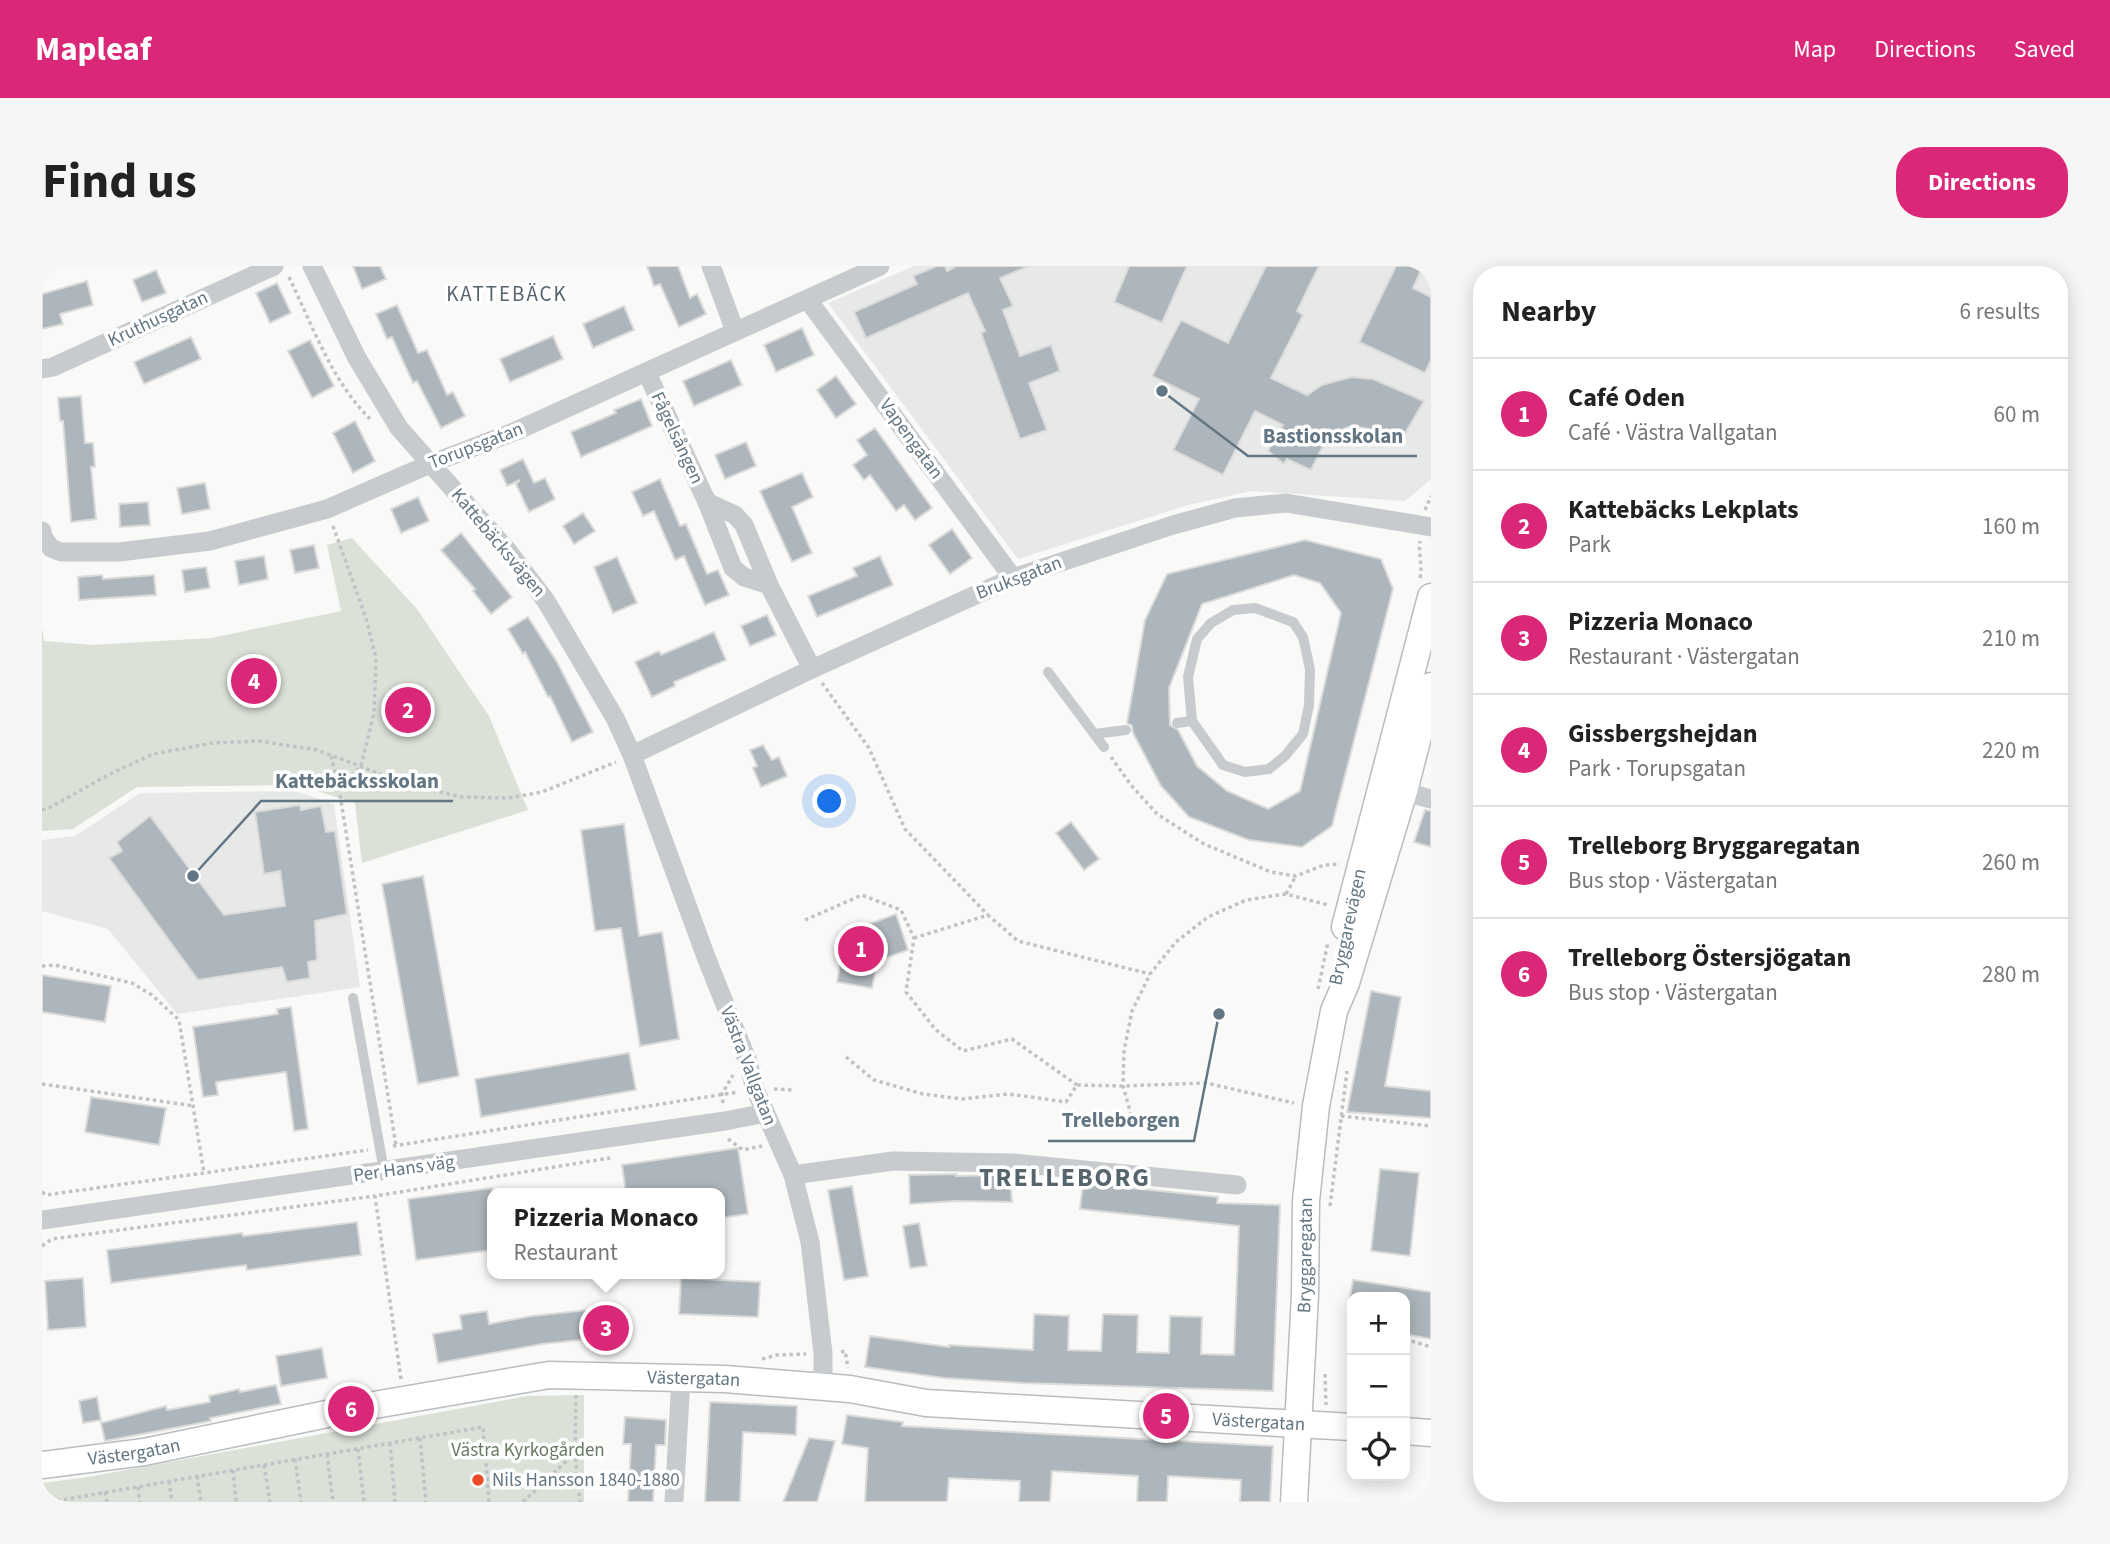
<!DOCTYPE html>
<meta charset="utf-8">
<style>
:root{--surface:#fff;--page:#f6f6f6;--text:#222;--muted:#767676;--line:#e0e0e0;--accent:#db2777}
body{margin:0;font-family:"Source Sans 3",sans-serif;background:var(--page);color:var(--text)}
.controls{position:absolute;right:21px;bottom:21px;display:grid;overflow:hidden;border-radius:14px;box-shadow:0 4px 18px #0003}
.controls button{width:63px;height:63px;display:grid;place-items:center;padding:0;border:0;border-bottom:2px solid var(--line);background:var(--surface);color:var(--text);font:35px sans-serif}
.you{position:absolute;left:788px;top:536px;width:24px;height:24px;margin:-18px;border:5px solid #fff;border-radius:50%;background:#1a73e8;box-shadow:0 0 0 10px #1a73e833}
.badge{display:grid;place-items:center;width:46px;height:46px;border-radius:50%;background:var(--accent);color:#fff;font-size:23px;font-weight:700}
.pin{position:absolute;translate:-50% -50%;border:4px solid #fff;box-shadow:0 2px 7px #0006}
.popup{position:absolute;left:445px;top:922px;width:238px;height:91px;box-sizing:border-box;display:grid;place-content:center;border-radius:14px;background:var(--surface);filter:drop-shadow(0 2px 5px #0005);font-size:23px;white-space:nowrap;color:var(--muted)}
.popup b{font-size:26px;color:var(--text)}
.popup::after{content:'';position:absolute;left:50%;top:100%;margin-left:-14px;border:14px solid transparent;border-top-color:var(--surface)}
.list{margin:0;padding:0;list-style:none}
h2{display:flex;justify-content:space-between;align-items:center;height:91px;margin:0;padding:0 28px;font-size:30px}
h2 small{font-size:23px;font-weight:400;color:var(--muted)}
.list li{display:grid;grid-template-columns:46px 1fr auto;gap:21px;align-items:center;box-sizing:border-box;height:112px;padding:0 28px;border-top:2px solid var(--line)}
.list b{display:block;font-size:26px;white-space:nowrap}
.list p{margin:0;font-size:23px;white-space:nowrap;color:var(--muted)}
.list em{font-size:23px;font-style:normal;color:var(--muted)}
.icon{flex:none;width:38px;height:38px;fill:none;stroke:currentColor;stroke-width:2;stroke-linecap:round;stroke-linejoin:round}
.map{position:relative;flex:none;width:1389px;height:1236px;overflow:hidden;border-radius:28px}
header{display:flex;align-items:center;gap:42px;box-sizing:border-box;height:98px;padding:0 35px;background:var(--accent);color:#fff}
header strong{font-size:33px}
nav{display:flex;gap:38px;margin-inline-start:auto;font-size:24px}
.intro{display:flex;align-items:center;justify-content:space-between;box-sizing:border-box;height:168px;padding:0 42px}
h1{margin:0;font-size:49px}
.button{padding:18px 32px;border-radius:28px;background:var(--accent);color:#fff;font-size:24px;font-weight:700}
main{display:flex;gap:42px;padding:0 42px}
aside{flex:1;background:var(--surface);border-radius:28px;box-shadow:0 4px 18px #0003}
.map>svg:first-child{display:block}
.built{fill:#e7e8e8}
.green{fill:#dbe1d7}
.building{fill:#adb6bc;stroke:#dbdbd9;stroke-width:2;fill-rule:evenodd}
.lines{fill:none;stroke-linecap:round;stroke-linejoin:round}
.secondary-casing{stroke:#b7bdc1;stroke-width:29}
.path{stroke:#c0c3c5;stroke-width:3.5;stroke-dasharray:3.5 3.5;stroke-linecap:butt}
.lane{stroke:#c7cbce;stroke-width:10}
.street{stroke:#c7cbce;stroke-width:19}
.secondary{stroke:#fff;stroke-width:26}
.poi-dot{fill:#e94c27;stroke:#fff;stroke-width:2.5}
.labels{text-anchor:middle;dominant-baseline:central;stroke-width:7;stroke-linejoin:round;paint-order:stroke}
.street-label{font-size:19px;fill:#637683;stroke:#fff}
.park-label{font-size:19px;fill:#677a62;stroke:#fff}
.poi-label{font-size:19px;fill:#637683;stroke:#fff;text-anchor:start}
.neighbourhood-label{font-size:21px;letter-spacing:2px;fill:#55646d;stroke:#fff}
.district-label{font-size:26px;font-weight:bold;letter-spacing:2px;fill:#55646d;stroke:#fff}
.leader{fill:none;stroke:#637683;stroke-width:2.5}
.callout-dot{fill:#637683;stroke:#fff;stroke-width:2.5}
.callout-label{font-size:21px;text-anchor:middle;font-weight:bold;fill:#637683;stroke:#fff;stroke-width:7;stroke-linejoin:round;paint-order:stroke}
</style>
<header>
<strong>Mapleaf</strong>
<nav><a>Map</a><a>Directions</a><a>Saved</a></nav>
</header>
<div class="intro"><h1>Find us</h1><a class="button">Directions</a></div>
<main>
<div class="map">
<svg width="1389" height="1236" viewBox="0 0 1389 1236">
<rect width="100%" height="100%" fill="#f9f9f7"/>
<!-- built -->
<g class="built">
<polygon points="872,0 1389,0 1389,213 1363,235 1210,225 1146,239 976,293 786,37"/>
<polygon points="254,525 292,538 318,721 135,748 66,663 0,645 0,574 33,570 98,527"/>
</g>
<!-- green -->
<g class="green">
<polygon points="310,272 375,343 447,450 486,544 320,597 313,537 256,519 95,521 31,563 0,565 0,361 2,375 50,379 169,372 299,345 285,279"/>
<polygon points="542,1129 542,1236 0,1236 0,1217 46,1211 486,1130"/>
</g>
<!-- building -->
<g class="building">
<polygon points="311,0 338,0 344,13 320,23"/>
<polygon points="605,0 636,0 648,32 655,28 664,48 637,61 618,18 612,20"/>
<polygon points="895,0 903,0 905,5 915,0 987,0 958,12 971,40 961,44 978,90 1009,79 1018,105 987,117 1005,164 978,173 939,67 943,65 926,27 824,72 812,46 875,18 871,10"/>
<polygon points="1087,0 1145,0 1120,57 1072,36"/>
<polygon points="1224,0 1277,0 1255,45 1261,49 1229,112 1265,129 1280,119 1309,111 1331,113 1382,135 1357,178 1323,162 1306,161 1290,168 1280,182 1269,204 1245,193 1242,198 1226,185 1241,159 1213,145 1181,209 1131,184 1157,133 1110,110 1139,54 1186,77"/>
<polygon points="1354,0 1381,0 1371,22 1389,31 1389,94 1383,107 1317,76"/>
<polygon points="114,4 124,27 100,36 91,14"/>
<polygon points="45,15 51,39 18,48 21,58 0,63 0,28"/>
<polygon points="235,17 249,47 228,57 214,27"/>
<polygon points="355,39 376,87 385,84 405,129 411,126 423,150 399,162 375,115 371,117 350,71 345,73 334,48"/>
<polygon points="582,40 592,64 551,82 541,58"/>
<polygon points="760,62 772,89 734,106 722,79"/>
<polygon points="511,70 521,93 468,116 458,93"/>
<polygon points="149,71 159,93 102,118 92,96"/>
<polygon points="268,74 292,120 270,132 246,85"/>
<polygon points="689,94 700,119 652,140 641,115"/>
<polygon points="794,110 814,138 794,152 775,124"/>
<polygon points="39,130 43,177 51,177 53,201 49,201 54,253 29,256 21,155 18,155 16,132"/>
<polygon points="599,133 610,160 539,191 529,166 574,147 572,144"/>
<polygon points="313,155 333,195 311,207 291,167"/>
<polygon points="833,162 890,242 873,254 862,239 854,245 828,209 822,214 811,199 825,189 815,174"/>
<polygon points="704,176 714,200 683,213 673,189"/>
<polygon points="481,193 492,217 503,212 513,233 487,246 474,218 478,214 465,220 458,204"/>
<polygon points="760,207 771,231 750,241 770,287 750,296 718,225"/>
<polygon points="618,213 638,260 644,258 665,308 676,304 687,329 663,339 642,290 633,294 612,245 601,250 590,226"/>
<polygon points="163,217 168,243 140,248 135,222"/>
<polygon points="376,231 387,255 359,267 349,243"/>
<polygon points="106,236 108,259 78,261 77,238"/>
<polygon points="541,247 553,265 532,278 521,260"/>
<polygon points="910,263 930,292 908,308 887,279"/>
<polygon points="419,267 470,331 449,348 431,325 433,323 399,284"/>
<path d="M1263,274L1339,293L1351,323L1290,560L1260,581L1207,574L1147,551L1119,520L1091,467L1090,460L1085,457L1103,354L1125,308ZM1252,309L1278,317L1299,347L1258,525L1226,543L1185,525L1155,500L1136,464L1128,459L1127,422L1160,338Z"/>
<polygon points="272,279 277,302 253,307 248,284"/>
<polygon points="222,290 226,313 197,319 193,295"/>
<polygon points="838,290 851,319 775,351 766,330 815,310 811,302"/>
<polygon points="575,291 595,337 571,347 552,301"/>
<polygon points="164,301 168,322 143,326 140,304"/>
<polygon points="60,309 61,313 112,309 114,329 37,334 36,311"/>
<polygon points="725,349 734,369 708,380 699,360"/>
<polygon points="486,351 515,396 551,466 530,476 508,430 506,431 483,386 481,388 466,363"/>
<polygon points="672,366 684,394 632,416 633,420 610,431 593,396 617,385 619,389"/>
<polygon points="721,479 730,494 737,491 745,510 719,521 711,502 715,500 708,484"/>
<polygon points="258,539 259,544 279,540 284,566 293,565 305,648 273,655 275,694 266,696 268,712 245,716 240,701 156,714 67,592 80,585 75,576 108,550 182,649 243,640 238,605 222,608 213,546"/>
<polygon points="1383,544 1389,545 1389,581 1372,576"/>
<polygon points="1029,556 1057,593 1042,604 1014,567"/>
<polygon points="582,558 597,670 620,666 637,773 598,780 579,662 553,665 539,564"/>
<polygon points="381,610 417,810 376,818 340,618"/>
<polygon points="854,648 866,684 835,695 830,722 795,716 803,667"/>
<polygon points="0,709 69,720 63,756 0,746"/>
<polygon points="1329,725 1359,731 1343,820 1389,825 1389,852 1305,846"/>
<polygon points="249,741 266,863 252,865 244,806 174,816 176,829 161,831 151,761 236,748 235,743"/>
<polygon points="587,787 594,824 439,851 433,813"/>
<polygon points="49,831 124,842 117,879 43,866"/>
<polygon points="696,882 706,948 678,952 678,927 584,927 580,899"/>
<polygon points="1338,903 1377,907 1368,990 1329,985"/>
<polygon points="914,908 914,910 968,909 970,936 915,935 868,938 867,909"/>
<polygon points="1041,917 1176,931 1175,937 1238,939 1231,1125 980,1117 902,1112 823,1101 828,1070 907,1081 907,1079 991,1084 992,1048 1027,1050 1026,1084 1059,1085 1061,1048 1096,1049 1095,1086 1127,1087 1128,1050 1160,1051 1159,1088 1192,1089 1197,960 1038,943"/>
<polygon points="810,920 826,1010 802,1014 786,924"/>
<polygon points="450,922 450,984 374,994 366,933"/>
<polygon points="315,956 319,989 205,1004 204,999 69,1017 65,984 200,967 201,970"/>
<polygon points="877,957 885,1000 868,1002 861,960"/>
<polygon points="41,1012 44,1061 6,1064 3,1015"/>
<polygon points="639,1012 718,1016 716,1051 637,1048"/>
<polygon points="1311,1014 1389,1026 1389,1073 1363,1068 1363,1031 1308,1031"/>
<polygon points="573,1041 576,1070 500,1078 396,1097 391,1068 420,1063 418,1049 445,1045 447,1058 490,1050"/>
<polygon points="280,1082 285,1112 239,1120 234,1090"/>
<polygon points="234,1119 239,1138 168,1152 169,1155 63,1175 59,1157 124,1140 125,1144 168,1136 167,1130 197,1123 198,1126"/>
<polygon points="55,1131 59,1154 41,1157 37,1135"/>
<polygon points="668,1136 755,1140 754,1169 701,1166 698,1236 663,1236"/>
<polygon points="805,1149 861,1156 860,1160 1231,1180 1228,1236 1198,1236 1199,1214 1126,1210 1125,1236 1095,1236 1096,1210 1010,1205 1008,1236 977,1236 978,1215 907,1212 905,1236 823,1236 826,1182 800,1178"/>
<polygon points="583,1151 624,1154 623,1179 614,1179 611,1236 586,1236 589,1178 581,1178"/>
<polygon points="767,1172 793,1175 775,1236 741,1236"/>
</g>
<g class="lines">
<defs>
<g id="secondary">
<polyline points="1303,661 1389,331"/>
<polyline points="1363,1165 1389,1167"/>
<path id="s1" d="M0,1199L102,1186L309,1143L507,1109L683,1113L808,1123L884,1137L1310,1161"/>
<path id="s2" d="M1252,1236L1263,1029L1264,935L1274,840L1292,745L1304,717L1362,525L1389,420"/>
</g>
</defs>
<!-- secondary casing -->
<use href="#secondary" class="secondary-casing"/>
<!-- path -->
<g class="path">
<path d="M247,11C271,61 290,116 330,155"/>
<polyline points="1383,244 1389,230"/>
<polyline points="291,260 324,352 334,392 332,447 319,500 297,522 354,880"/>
<path d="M1378,312C1381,297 1376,290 1378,275"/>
<polyline points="780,417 827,482 863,563 946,649"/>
<polyline points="289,490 297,522"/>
<polyline points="1069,491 1089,519 1115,548 1162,578 1229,606 1254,610 1282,599 1298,598"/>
<polyline points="0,544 9,541 66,509 111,488 171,477 217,475 275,484 365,518 419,531 467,532 500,526 574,496"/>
<polyline points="1244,628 1254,610"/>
<polyline points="763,654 820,629 859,644 872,672 864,726 894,764 921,785 970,773 1035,819"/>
<polyline points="872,672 946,649 976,675 1108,708"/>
<polyline points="0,700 13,699 90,717 110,729 137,754 162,907"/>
<polyline points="1276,723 1286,676"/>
<polyline points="804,791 832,814 881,828 920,833 967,828 1024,836 1035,819 1081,820 1164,817 1252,837"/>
<polyline points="0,818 152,840"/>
<polyline points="732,823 752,824"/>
<polyline points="681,837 680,828 691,809"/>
<polyline points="1299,850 1389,860"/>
<polyline points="1093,863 1081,820 1082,785 1090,745 1108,708 1134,676 1166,651 1204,634 1244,628 1286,639"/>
<polyline points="686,873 701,884 720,880"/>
<polyline points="351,880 696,826"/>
<polyline points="0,926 4,929 326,884"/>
<polyline points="1288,940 1305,805"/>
<polyline points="0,980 10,973 333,930"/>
<polyline points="1363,1073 1389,1081"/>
<polyline points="799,1086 803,1085 806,1102"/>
<polyline points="720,1093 735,1089 764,1088"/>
<polyline points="1283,1108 1284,1139"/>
<polyline points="359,1113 333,930 568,892"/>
<polyline points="534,1129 533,1187 538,1236"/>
<polyline points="378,1172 384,1236"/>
<polyline points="348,1177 353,1236"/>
<polyline points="316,1183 322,1236"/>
<polyline points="285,1188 291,1236"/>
<polyline points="253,1193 259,1236"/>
<polyline points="222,1199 228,1236"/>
<polyline points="191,1204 194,1236"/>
<polyline points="155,1210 159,1236"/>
<polyline points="127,1215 130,1236"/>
<polyline points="96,1221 98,1236"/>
<polyline points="63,1226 65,1236"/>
<polyline points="8,1236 441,1161 447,1236"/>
<polyline points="481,1236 533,1187"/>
</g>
<!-- lane -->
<g class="lane">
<polyline points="1006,406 1062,481"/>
<polyline points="1135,457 1150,455 1146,411 1155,373 1169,357 1191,344 1213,342 1251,356 1261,371 1268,403 1267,439 1261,468 1243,490 1227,503 1203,506 1181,499 1150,455"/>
<polyline points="1052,468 1084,464"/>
<polyline points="311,732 342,905"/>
</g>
<!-- street -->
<g class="street">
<polyline points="270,0 315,92 357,162 466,285 504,335 573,452 590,489 664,691 706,796 713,823 751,909 768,976 781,1087 781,1120"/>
<polyline points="669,0 693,65"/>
<polyline points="766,34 971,312"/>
<polyline points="0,103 11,101 232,0"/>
<polyline points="605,107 665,236 691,302 702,311 727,319"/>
<polyline points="665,236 693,249 702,259 727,319 770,403"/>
<polyline points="0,265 1,271 9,282 19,286 77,286 168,275 285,243 388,198 474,165 838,0"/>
<polyline points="590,489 770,403 971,312 1131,259 1193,242 1244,237 1389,261"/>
<polyline points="1350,522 1389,533"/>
<polyline points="751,909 851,895 971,897 1195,919"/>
<polyline points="0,954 683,855 723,847"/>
<polyline points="632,1236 639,1112"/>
</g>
<!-- secondary -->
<use href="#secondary" class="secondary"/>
</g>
<!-- markers -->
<circle class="poi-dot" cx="436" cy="1214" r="7"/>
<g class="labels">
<!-- street labels -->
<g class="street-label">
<text transform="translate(116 53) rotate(-25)">Kruthusgatan</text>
<text transform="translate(635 172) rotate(65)">Fågelsången</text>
<text transform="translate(869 173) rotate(54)">Vapengatan</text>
<text transform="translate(434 180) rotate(-21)">Torupsgatan</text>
<text transform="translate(456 277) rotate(50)">Kattebäcksvägen</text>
<text transform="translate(977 312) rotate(-21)">Bruksgatan</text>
<text transform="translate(1306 661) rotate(-78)">Bryggarevägen</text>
<text transform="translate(706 800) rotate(69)">Västra Vallgatan</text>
<text transform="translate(362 903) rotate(-8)">Per Hans väg</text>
<text stroke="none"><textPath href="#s2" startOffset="247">Bryggaregatan</textPath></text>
<text stroke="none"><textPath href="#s1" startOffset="660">Västergatan</textPath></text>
<text stroke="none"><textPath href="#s1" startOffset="1227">Västergatan</textPath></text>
<text stroke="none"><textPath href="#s1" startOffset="93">Västergatan</textPath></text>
</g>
<!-- park labels -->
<g class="park-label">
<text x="486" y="1184">Västra Kyrkogården</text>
</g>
<!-- poi labels -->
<g class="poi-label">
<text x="450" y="1214">Nils Hansson 1840-1880</text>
</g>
<!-- neighbourhood labels -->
<g class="neighbourhood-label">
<text x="465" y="28">KATTEBÄCK</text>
</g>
<!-- district labels -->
<g class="district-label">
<text x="1023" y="911">TRELLEBORG</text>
</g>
</g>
<!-- callouts -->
<path class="leader" d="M1120 125L1206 190H1375M151 610L219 535H411M1177 748L1152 875H1006"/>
<g class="callout-dot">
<circle cx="1120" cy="125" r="7"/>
<circle cx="151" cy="610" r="7"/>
<circle cx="1177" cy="748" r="7"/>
</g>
<g class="callout-label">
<text x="1291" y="177">Bastionsskolan</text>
<text x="315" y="522">Kattebäcksskolan</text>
<text x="1079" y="861">Trelleborgen</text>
</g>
</svg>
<div class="controls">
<button>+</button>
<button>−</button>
<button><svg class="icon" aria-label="locate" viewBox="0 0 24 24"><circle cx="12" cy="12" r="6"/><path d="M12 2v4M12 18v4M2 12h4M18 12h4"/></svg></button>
</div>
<div class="you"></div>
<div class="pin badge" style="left:819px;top:683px">1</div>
<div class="pin badge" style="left:366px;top:444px">2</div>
<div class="pin badge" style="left:564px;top:1062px">3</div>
<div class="popup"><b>Pizzeria Monaco</b>Restaurant</div>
<div class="pin badge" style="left:212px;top:415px">4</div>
<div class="pin badge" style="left:1124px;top:1150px">5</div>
<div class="pin badge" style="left:309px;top:1143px">6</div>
</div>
<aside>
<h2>Nearby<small>6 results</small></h2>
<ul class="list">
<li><span class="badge">1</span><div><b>Café Oden</b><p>Café · Västra Vallgatan</p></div><em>60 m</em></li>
<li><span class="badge">2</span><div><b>Kattebäcks Lekplats</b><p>Park</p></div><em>160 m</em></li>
<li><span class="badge">3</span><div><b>Pizzeria Monaco</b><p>Restaurant · Västergatan</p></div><em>210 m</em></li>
<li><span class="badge">4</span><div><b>Gissbergshejdan</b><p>Park · Torupsgatan</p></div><em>220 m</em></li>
<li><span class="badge">5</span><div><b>Trelleborg Bryggaregatan</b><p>Bus stop · Västergatan</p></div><em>260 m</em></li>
<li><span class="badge">6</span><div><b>Trelleborg Östersjögatan</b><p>Bus stop · Västergatan</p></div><em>280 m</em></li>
</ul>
</aside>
</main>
